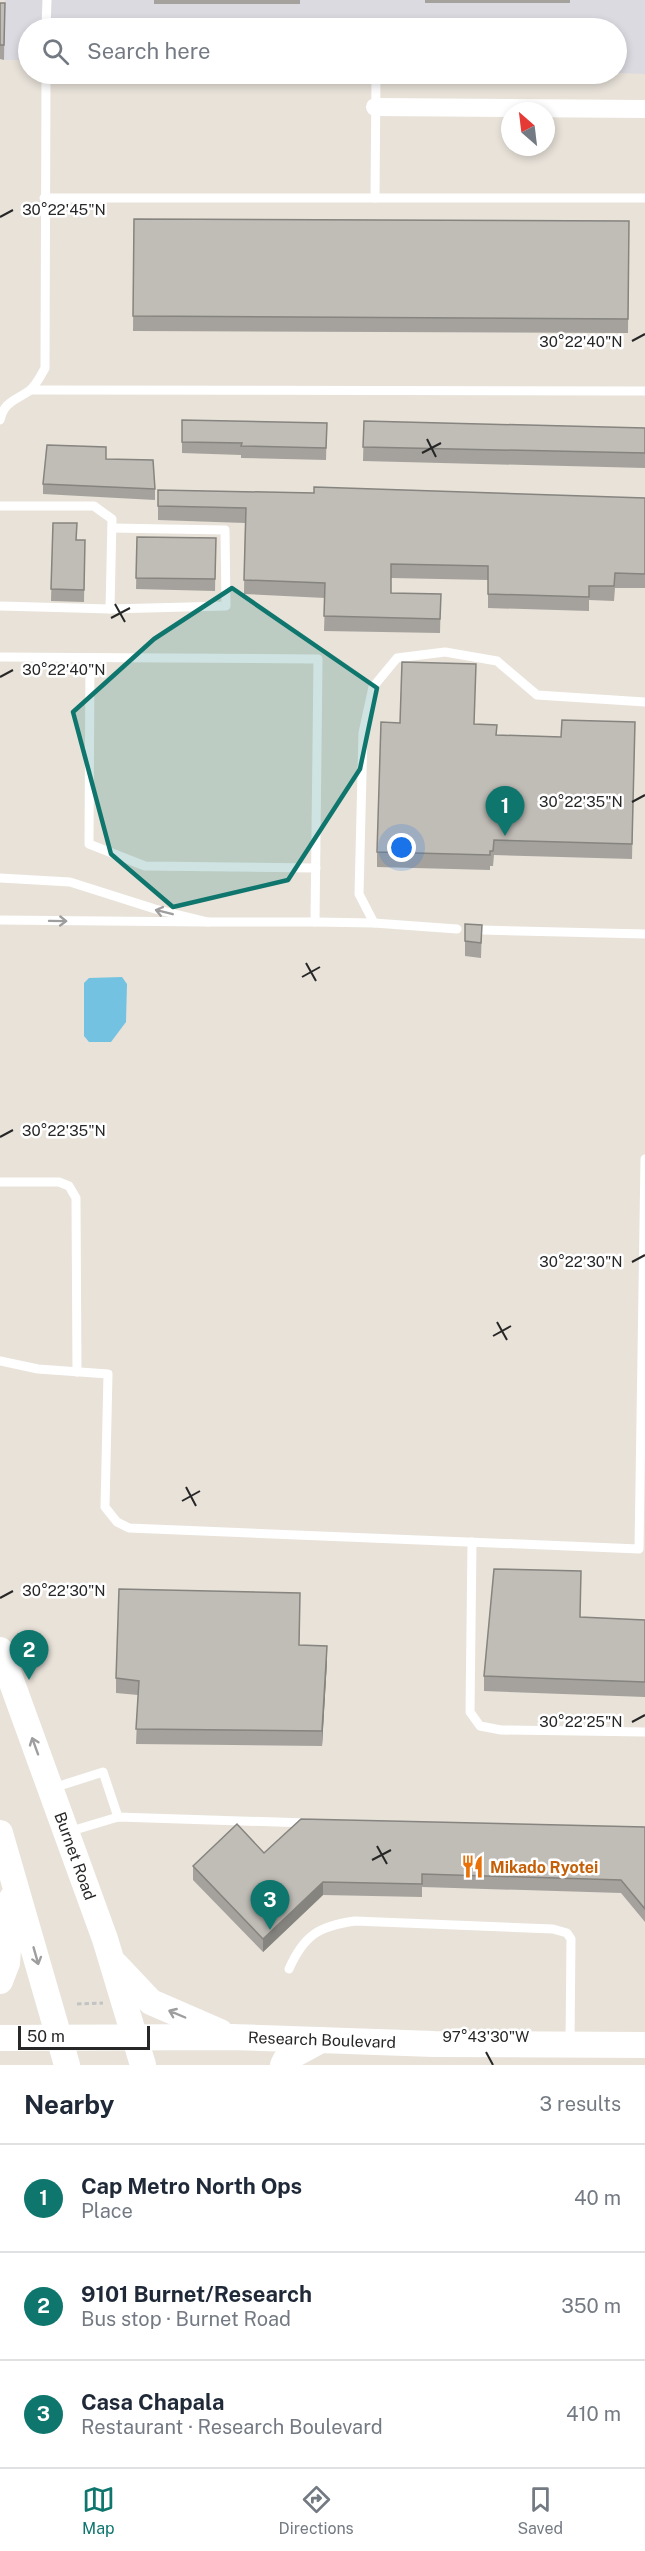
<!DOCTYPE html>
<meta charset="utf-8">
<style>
:root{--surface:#fff;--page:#f2f2f3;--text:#1f2937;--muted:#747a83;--line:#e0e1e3;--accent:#0f766e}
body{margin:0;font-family:"Public Sans",sans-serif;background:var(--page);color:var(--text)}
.compass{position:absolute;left:501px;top:102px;width:54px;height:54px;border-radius:50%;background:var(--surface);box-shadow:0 3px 9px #0003;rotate:332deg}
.scale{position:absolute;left:18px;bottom:15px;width:132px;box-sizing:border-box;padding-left:6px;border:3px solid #272727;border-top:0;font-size:16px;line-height:21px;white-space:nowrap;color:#272727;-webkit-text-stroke:4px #fff;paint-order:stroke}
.you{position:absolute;left:402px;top:848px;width:21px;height:21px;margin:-15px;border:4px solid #fff;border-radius:50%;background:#1a73e8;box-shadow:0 0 0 9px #1a73e833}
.badge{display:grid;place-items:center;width:39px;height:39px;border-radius:50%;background:var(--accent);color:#fff;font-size:20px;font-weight:700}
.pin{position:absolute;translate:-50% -50px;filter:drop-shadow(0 2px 3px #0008)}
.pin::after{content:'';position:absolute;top:32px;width:21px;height:18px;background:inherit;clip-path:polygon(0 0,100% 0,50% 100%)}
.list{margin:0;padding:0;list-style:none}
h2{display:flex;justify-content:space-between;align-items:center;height:78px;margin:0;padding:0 24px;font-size:26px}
h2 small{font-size:20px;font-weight:400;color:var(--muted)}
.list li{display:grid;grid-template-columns:39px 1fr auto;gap:18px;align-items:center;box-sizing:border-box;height:108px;padding:0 24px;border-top:2px solid var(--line)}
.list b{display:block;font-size:22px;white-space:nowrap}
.list p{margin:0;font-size:20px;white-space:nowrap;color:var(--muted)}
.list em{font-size:20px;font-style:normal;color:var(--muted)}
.icon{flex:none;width:33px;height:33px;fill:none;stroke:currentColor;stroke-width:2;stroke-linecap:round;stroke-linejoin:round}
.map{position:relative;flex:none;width:645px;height:2065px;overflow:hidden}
.search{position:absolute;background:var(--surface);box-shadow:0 3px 9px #0003;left:18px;right:18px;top:18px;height:66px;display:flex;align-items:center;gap:15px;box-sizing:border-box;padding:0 21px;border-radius:33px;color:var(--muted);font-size:22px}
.sheet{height:402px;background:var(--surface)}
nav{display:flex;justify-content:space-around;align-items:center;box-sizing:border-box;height:84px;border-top:2px solid var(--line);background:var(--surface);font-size:16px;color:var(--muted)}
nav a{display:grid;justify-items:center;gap:3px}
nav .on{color:var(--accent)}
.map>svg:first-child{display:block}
.industrial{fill:#dcdae1}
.water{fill:#74c2e2}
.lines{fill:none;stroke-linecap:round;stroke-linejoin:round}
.path{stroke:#c3c3c3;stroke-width:3;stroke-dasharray:4.5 3;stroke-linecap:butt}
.lane{stroke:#fff;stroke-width:9}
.street{stroke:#fff;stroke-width:18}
.secondary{stroke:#fff;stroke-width:26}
.wall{fill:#a5a29d}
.shaded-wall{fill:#86847f}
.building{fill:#c0bcb6;stroke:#86847f;stroke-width:1.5}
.oneway{stroke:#9e9e9e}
.marked{fill:#0f766e;fill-opacity:0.2;stroke:#0f766e;stroke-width:4.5;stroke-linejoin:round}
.ticks{fill:none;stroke:#272727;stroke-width:2}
.labels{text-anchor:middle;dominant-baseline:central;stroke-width:5;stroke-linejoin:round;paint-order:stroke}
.street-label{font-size:16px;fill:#272727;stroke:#fff}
.food-label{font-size:16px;font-weight:bold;fill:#c56008;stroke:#fff;text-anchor:start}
.ticks-label{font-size:15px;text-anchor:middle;fill:#272727;stroke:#fff;stroke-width:5;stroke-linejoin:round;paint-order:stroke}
</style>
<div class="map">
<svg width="645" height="2065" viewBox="0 0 645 2065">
<rect width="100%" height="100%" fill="#e8e2d9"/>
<!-- industrial -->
<polygon class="industrial" points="5,0 645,0 645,74 617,73 616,28 28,28 28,60 4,60"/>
<!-- water -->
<polygon class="water" points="122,977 127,984 126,1022 111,1042 89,1042 84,1036 84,983 89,978"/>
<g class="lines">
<!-- path -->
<polyline class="path" points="77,2004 103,2003"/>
<!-- lane -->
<g class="lane">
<polyline points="46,28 47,0"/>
<polyline points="44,198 645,198"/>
<polyline points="375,198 376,74"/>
<polyline points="31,390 645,391"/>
<path d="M0,420C4,402 14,401 29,391C36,386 41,375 45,368L46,74"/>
<polyline points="0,506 94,506 112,519 110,609 0,606"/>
<polyline points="110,609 226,606 225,530 112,528"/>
<polyline points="0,657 318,659 315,922 208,922"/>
<polyline points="90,658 89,844 145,866 316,868"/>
<polyline points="0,878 70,882 155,909 208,922 0,920"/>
<polyline points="315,922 374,923"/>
<polyline points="457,929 374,923 359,894 363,733 373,687 397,658 445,652 497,661 537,695 645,702"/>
<polyline points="481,930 645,934"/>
<polyline points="0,1182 59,1182 69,1186 76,1198 77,1372"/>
<polyline points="0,1361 38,1369 108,1374 105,1507 117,1522 129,1528 639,1549 645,1159"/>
<polyline points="472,1542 470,1712 480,1726 501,1730 645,1732"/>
<polyline points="53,1788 103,1772 118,1817"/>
<polyline points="68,1832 118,1817 307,1823"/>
<path d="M289,1969C304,1935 319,1926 355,1921L553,1929L567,1933L571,1939L570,2043"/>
</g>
<!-- street -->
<polyline class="street" points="375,107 645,109"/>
<!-- secondary -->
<g class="secondary">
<polyline points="0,1650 105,1939 143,2065"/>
<polyline points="0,1833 67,2065"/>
<polyline points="116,1965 151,2002 220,2032"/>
<polyline points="0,1981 7,1963 12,1898"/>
<polyline points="0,2038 231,2037 434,2044 645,2045"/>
<polyline points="283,2065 286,2059 321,2040"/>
</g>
</g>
<!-- wall -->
<g class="wall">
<rect x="154" y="0" width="146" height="4"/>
<rect x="425" y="0" width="145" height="3"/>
<polygon points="0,3 5,3 4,60 0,59"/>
<polygon points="134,219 629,221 628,333 133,331"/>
<polygon points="182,420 327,423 326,460 241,458 241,455 182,453"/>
<polygon points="364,421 645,428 645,468 363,461"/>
<polygon points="106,459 155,489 155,500 43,494 43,484"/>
<polygon points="158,490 314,493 645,498 645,588 615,588 614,601 589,600 589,611 488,608 488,580 391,578 391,593 441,594 440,633 324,631 325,598 244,594 245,523 158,520"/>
<polygon points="53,523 77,540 85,540 84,602 51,601"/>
<polygon points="137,537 216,538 215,591 136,589"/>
<polygon points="635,722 632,859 494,855 493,866 490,866 490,870 377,867 377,852 475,724 497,735 561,737"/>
<polygon points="482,925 481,958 465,956 465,941"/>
<polygon points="581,1586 580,1617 645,1620 645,1697 484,1691 484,1676"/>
<polygon points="327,1661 322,1746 136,1744 138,1695 116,1693 116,1678"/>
<polygon points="645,1827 645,1922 621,1893 422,1887 422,1897 323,1895 263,1952 193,1880 193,1866 264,1853"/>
</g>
<!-- shaded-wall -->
<g class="shaded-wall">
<polygon points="327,1646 327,1661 322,1746 322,1731"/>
<polygon points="323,1882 323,1895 263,1952 263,1939"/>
</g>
<!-- building -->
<g class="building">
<polygon points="0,3 5,3 4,45 0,45"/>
<polygon points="134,219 629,221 628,319 133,316"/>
<polygon points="182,420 327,423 326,448 241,446 242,443 182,442"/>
<polygon points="364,421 645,428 645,453 363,447"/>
<polygon points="47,445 106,447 106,459 153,460 155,489 43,484"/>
<polygon points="314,487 645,498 645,574 615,573 614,586 589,586 589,597 488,594 488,566 391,564 391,593 441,594 440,619 324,616 325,583 244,580 246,508 158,506 158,490 314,493"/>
<polygon points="53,523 77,523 76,540 85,540 84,590 51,589"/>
<polygon points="137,537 216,538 215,579 136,578"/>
<polygon points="402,662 476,664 474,724 497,725 496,735 561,737 562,720 635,722 632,844 494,840 493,851 490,851 490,855 377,852 381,722 400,723"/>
<polygon points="465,924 482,925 481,943 465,941"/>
<polygon points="494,1569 581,1571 580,1617 645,1620 645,1682 484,1676"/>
<polygon points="119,1589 300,1593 299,1645 327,1646 322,1731 136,1729 139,1681 116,1678"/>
<polygon points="301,1819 645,1827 645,1909 621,1880 422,1874 422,1884 323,1882 263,1939 193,1866 237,1824 264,1853"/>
</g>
<!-- one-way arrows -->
<defs><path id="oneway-shaft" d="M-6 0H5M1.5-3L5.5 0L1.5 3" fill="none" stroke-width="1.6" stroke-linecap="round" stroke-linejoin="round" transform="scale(1.5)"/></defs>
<g class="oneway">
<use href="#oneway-shaft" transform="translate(164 912) rotate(-166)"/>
<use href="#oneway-shaft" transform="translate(58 921) rotate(1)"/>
<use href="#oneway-shaft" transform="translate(35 1746) rotate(-110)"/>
<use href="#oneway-shaft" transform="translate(36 1956) rotate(74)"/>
<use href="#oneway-shaft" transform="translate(177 2014) rotate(-157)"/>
</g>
<!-- marked area -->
<path class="marked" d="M232,588L377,688L360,769L288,880L173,907L111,854L73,712L154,639Z"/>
<!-- ticks -->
<path class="ticks" d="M0,217L13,210M632,341L645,334M427,439L436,457M422,453L441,443M115,604L125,622M111,618L130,608M0,677L13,670M632,802L645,795M306,963L316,981M302,977L320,967M0,1137L13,1130M632,1262L645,1255M497,1322L507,1340M493,1336L511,1326M186,1487L196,1506M182,1501L200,1491M0,1598L13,1591M632,1722L645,1715M377,1846L387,1864M372,1860L391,1850M486,2052L493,2065"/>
<!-- icons -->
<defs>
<symbol id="restaurant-bare" viewBox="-9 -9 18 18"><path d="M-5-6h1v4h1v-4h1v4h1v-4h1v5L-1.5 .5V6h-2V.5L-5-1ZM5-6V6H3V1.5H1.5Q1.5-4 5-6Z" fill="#e8710a" stroke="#fff" stroke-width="2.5" paint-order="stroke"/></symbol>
</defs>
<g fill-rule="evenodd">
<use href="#restaurant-bare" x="456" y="1850" width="33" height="33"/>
</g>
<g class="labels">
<!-- street labels -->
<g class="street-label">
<text transform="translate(75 1856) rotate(70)">Burnet Road</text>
<text transform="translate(322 2040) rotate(2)">Research Boulevard</text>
</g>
<!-- food labels -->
<g class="food-label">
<text x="490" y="1867">Mikado Ryotei</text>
</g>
</g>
<g class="ticks-label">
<text x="64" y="215">30°22'45"N</text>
<text x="581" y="347">30°22'40"N</text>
<text x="64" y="675">30°22'40"N</text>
<text x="581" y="807">30°22'35"N</text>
<text x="64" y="1136">30°22'35"N</text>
<text x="581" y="1267">30°22'30"N</text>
<text x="64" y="1596">30°22'30"N</text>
<text x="581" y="1727">30°22'25"N</text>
<text x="486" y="2042">97°43'30"W</text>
</g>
</svg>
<svg class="compass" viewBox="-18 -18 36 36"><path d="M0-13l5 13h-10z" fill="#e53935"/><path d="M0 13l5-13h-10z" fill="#747a83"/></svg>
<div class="scale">50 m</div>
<div class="you"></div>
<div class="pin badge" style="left:505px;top:836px">1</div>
<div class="pin badge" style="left:29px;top:1680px">2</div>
<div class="pin badge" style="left:270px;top:1930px">3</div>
<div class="search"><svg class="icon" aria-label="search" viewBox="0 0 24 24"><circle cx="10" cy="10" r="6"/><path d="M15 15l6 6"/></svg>Search here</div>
</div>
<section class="sheet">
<h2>Nearby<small>3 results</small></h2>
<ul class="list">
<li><span class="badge">1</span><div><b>Cap Metro North Ops</b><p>Place</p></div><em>40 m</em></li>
<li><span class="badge">2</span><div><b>9101 Burnet/Research</b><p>Bus stop · Burnet Road</p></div><em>350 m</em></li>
<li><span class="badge">3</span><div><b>Casa Chapala</b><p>Restaurant · Research Boulevard</p></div><em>410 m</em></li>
</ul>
</section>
<nav>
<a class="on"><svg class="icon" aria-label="map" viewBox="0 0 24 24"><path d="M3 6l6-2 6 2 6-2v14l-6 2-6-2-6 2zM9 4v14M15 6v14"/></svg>Map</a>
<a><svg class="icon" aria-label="directions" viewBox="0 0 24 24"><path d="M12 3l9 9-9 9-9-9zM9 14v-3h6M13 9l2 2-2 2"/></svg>Directions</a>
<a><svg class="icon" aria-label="saved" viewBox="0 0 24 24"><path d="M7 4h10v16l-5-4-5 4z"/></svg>Saved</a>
</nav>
